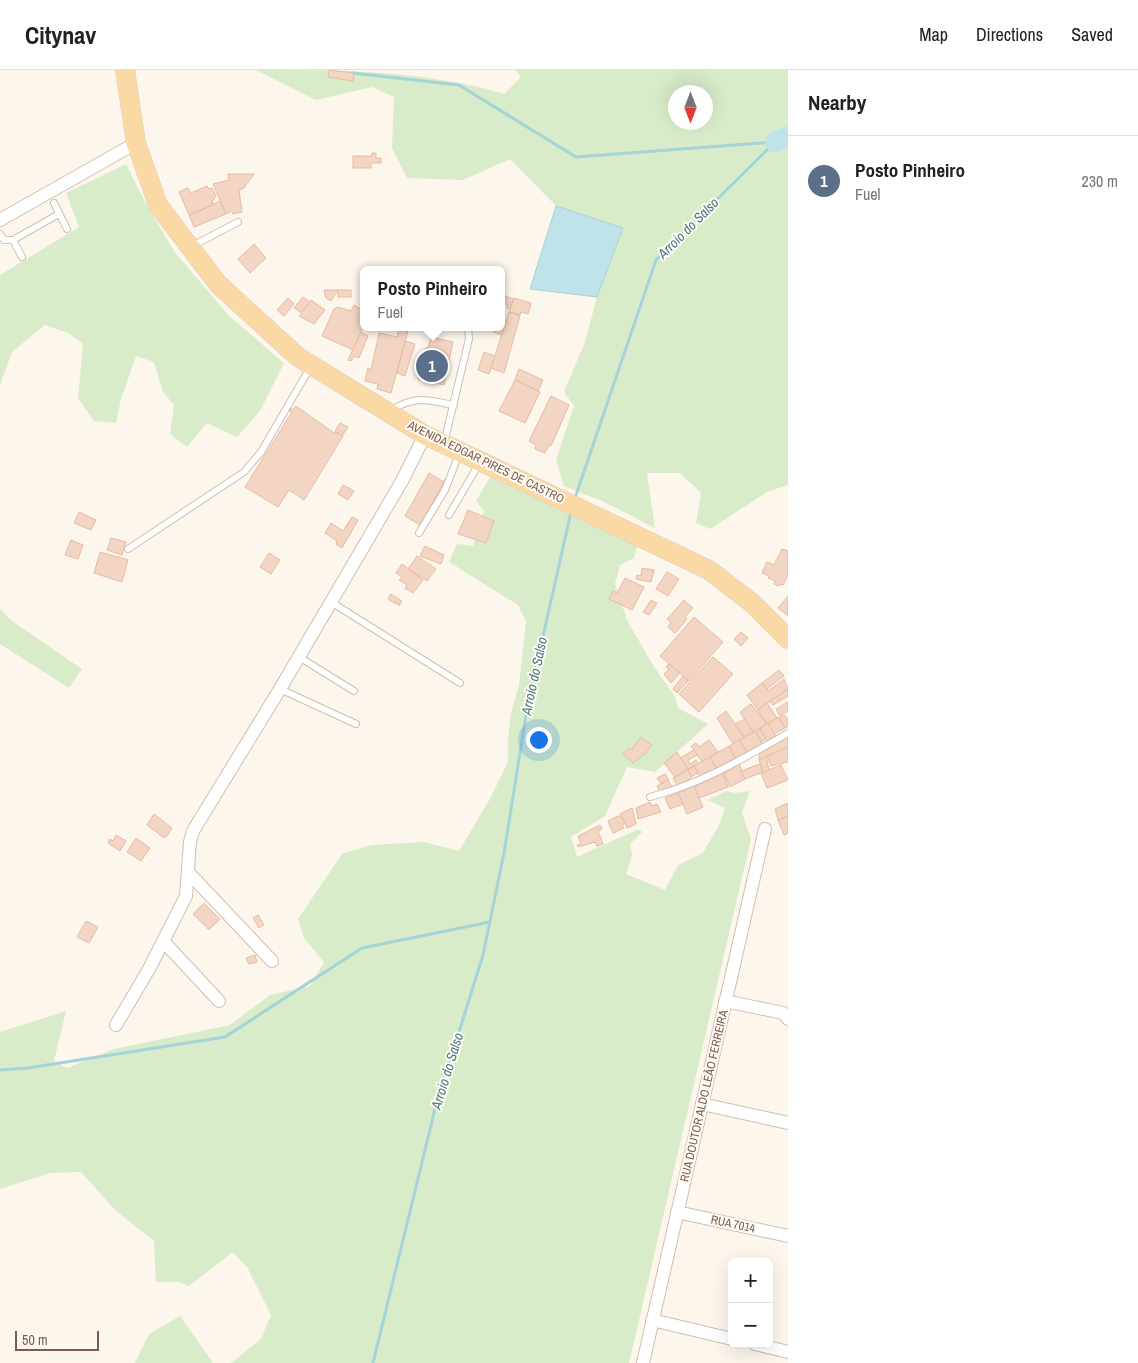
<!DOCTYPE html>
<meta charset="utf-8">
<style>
:root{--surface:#fff;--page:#f2f2f2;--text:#202124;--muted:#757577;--line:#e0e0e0;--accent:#e76f51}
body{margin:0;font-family:"Archivo Narrow",sans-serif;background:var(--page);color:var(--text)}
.controls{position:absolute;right:15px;bottom:15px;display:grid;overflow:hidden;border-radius:8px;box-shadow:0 5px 20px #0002}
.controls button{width:45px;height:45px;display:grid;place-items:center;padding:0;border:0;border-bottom:1px solid var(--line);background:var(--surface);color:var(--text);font:25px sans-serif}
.compass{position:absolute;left:668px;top:15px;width:45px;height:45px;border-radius:50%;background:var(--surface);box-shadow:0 5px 20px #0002;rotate:180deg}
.scale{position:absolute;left:15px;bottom:12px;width:84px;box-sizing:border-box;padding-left:5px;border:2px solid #7a5c4d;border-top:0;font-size:14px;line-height:18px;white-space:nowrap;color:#7a5c4d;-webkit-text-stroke:4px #fffaf3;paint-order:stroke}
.you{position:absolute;left:538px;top:669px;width:18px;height:18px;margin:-12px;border:4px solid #fff;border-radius:50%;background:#1a73e8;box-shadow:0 0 0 8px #1a73e833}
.badge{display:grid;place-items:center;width:32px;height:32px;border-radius:50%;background:var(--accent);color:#fff;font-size:16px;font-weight:700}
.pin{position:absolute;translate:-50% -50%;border:2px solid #fff;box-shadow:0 1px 5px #0006}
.popup{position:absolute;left:360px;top:196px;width:145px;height:65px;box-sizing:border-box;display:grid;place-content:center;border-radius:8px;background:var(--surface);filter:drop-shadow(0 1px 4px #0005);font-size:16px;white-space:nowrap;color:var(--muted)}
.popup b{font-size:19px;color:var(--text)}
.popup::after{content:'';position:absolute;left:50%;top:100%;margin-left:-10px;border:10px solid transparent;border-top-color:var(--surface)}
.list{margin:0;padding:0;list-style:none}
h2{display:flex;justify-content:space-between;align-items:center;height:65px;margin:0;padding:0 20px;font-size:21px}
h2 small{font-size:16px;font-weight:400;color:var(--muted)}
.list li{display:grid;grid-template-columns:32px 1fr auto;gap:15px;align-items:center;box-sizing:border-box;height:90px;padding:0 20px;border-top:1px solid var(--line)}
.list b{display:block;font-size:19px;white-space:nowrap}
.list p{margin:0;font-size:16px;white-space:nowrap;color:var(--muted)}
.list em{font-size:16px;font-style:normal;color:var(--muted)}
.map{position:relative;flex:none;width:788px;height:1293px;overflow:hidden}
header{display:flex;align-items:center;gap:30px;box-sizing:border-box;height:70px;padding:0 25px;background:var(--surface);border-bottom:1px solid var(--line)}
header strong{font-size:24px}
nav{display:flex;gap:28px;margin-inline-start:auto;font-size:18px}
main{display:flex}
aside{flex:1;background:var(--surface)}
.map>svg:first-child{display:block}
.green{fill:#d8ecc9;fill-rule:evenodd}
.water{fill:#bfe3e8;stroke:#a5d3da}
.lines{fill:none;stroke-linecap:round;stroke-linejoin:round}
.stream{stroke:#a5d3da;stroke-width:3}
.river{stroke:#bfe3e8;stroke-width:20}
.building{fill:#f3d5c3;stroke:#e6bba3}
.service-casing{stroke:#d1beb0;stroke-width:8}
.minor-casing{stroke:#d1beb0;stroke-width:14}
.primary-casing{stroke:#dad1cd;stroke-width:20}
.service{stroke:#fff;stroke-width:6}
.minor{stroke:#fff;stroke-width:12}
.primary{stroke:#fbd9a5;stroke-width:19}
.labels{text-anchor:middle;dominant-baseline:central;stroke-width:4;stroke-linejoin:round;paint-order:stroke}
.street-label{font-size:12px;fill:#7a5c4d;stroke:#fffaf3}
.water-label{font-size:14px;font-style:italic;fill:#437c86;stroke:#fffaf3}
</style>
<header>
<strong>Citynav</strong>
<nav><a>Map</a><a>Directions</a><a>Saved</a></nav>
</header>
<main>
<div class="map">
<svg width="788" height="1293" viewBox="0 0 788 1293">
<rect width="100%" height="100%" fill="#fdf6ec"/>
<!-- green -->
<g class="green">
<path d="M256,0C339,0 424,0 504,24L521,7L515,0H788V415L767,422L710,459L696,453L701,423L680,403H647L655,458L604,432L564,416L556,390L574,336L564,322L585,272L597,227L623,158L556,136L510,89L463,110L407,108L392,78L394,27L372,17L316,30ZM676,22H706V52H676Z"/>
<polygon points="126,94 145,132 174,181 228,245 284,293 260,341 237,367 207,353 187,377 170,364 174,335 163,322 154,292 136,286 121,329 116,353 94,351 78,328 83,274 68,263 45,255 12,282 0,315 0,205 79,157 66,123"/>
<polygon points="490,407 637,476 634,488 620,495 615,514 627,550 653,595 675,627 678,638 708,654 655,702 627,697 605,746 571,767 577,787 639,759 642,762 630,774 632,785 626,804 665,820 678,795 703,783 719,755 725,738 708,730 726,721 735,723 750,721 742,743 751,769 629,1293 231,1293 261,1269 271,1245 247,1197 233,1182 189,1216 179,1212 156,1212 154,1171 115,1140 81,1102 50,1103 0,1119 0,962 66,941 54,991 67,998 114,979 230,955 270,925 310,916 324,892 304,868 298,849 342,784 371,775 424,772 459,781 490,729 508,692 508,668 511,643 519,615 526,551 518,535 449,492 457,474 473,476 484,441 476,431"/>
<polygon points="0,539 12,551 82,599 69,618 0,574"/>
<polygon points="180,1246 213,1293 135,1293 149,1264"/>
</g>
<!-- water -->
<polygon class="water" points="556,136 623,158 597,227 530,219"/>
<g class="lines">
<!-- stream -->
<g class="stream">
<polyline points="352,3 459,15 576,87 774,72"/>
<polyline points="575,428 656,190 775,72"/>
<polyline points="0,1000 28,998 225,967 362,878 490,852"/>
<polyline points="373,1293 435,1039 483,885 504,783 528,633 571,442"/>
</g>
<!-- river -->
<polyline class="river" points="775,72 788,66"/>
</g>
<!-- building -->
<g class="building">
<polygon points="329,0 354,3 353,11 328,7"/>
<polygon points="372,83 376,83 376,88 381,88 381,93 371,93 371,98 353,98 353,86 372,86"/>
<polygon points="228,104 254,104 244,118 239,120 242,142 233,144 232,141 226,144 213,114 229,110"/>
<polygon points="207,116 209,119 212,118 216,126 212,132 213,135 189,145 179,122 188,118 191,123"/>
<polygon points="220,131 226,144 194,157 189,145 213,135 212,132 214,134"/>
<polygon points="254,174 266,188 250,203 238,189"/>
<polygon points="324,220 338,220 331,231 326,228"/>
<rect x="338" y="220" width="13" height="7"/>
<polygon points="501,224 513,229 510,239 507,238 508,235 501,232"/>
<polygon points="303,227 310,232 302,243 294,238"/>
<polygon points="288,228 294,234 284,246 277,240"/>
<polygon points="514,228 531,233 528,244 521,242 520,245 509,242"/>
<polygon points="311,230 325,240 314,254 299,246"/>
<polygon points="354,235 363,240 363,257 353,280 322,266 334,239 338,237 351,241"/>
<polygon points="509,242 520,246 504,303 491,298"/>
<polygon points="501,249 506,251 502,265 493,262 495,257 501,257"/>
<polygon points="399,257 409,257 391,323 377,319 378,314 365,311 368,298 371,300 379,263 397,267"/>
<polygon points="361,262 368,266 359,288 354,286 351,291 348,290"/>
<polygon points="431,267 453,272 444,315 418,309 426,278 428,278"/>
<polygon points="405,271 415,274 405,306 397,303"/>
<polygon points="484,282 495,286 489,304 478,300"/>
<polygon points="519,299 543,310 538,321 515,310"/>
<polygon points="515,310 540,322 525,353 499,341"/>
<polygon points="551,326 569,335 551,376 549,375 545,383 535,379 536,375 529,371"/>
<polygon points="296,336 334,363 336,362 343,366 304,430 289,420 278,437 245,417 292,342 289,341 291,338 293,340"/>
<polygon points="340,353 348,357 342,366 335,361"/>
<polygon points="429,403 444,412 420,455 405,446"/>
<polygon points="343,415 354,421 348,430 338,424"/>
<polygon points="468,440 494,451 486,473 458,464"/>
<polygon points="79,442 96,450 91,460 74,453"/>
<polygon points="352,447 358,450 342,478 336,474 337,471 325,463 331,453 343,461"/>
<polygon points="111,468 126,472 122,485 107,480"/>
<polygon points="71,470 83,475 78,489 65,485"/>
<polygon points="425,476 444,485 441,494 420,486"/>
<polygon points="782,479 788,481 788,505 783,515 780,514 779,516 774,514 775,511 768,508 769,506 762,503 767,492 774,495"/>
<polygon points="100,482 128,490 122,512 94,503"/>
<polygon points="269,483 280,490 271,504 260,497"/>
<polygon points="417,486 436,499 427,511 408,499"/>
<polygon points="402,494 423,510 413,523 405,518 407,515 399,510 402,507 396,503"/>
<polygon points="642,498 654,500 651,512 636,509 637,505 641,506"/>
<polygon points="667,502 679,509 668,526 656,519"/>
<polygon points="625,508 644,517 632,540 609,529 613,521 617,523"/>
<polygon points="391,524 402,531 399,536 398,533 396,534 388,529"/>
<polygon points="788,526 788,546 778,538"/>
<polygon points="651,530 657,533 649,545 643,542"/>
<polygon points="684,530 693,538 685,547 687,549 675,563 668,557 671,553 667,549"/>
<polygon points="694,547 723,572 689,611 660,586"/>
<polygon points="741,562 748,568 741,576 734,569"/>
<polygon points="713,587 733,604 699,642 679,624"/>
<polygon points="669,594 680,603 671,613 664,604 669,599 666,597"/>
<polygon points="779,600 784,606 767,619 762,613"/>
<polygon points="683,606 688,611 677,623 673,619"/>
<polygon points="784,609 788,619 758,640 747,625 762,613 768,621"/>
<polygon points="788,619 788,626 773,635 770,631"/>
<polygon points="788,632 788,641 780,646 776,639"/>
<polygon points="767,633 777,648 767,654 758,640"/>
<polygon points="751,634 767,654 753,662 740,642"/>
<polygon points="726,641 744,667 733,674 717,648"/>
<polygon points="784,645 788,649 788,656 785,658 779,648"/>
<polygon points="779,647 785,658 774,664 768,653"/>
<polygon points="745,649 753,662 744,667 735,654"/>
<polygon points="768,653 776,667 767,672 760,658"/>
<polygon points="760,659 766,669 761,672 756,662"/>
<polygon points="753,662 756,662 762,674 747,683 739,670"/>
<polygon points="641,667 652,675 646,683 633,693 623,684 629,678 631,680"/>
<polygon points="788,667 788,677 759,690 759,683 770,678 772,674 773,675 776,674 775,672"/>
<polygon points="709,670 718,682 702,692 691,676 696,673 699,677"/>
<polygon points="739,670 747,683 736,690 729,676"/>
<polygon points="729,676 736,690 718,701 710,687"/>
<polygon points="788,677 788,692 771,696 767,686"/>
<polygon points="694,680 697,685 688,690 690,694 696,690 698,694 688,699 680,688"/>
<polygon points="677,682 688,699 675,707 664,693"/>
<polygon points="766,686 769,700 763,702 759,690"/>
<polygon points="710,687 716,698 701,708 694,696"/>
<polygon points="739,694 745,709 730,717 724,703"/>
<polygon points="760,694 763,702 745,709 741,701"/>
<polygon points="781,695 788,710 767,718 761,703"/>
<polygon points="694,696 698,703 691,707 688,700"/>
<polygon points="688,700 691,706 689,710 677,715 673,708"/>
<polygon points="723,703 728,717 699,728 694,717"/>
<polygon points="665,704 669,710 661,714 657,708"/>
<polygon points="668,710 672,717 660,722 657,716"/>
<polygon points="694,716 703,737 687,744 678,723"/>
<polygon points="678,723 683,734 670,739 665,728"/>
<polygon points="650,732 652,736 657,734 661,742 638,749 636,738"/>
<polygon points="788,733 788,746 778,750 775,739"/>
<polygon points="632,738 636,754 627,758 620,744"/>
<polygon points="154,744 172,758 167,766 164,768 147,755"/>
<polygon points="618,746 621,746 625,753 622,755 624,758 613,763 608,751"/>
<polygon points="788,746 788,763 784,765 778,750"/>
<polygon points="600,755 602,759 598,761 603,774 597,776 595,772 578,777 577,775 581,774 578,766"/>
<polygon points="116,765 126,771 120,781 108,773 110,769 113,771"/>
<polygon points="136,768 150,778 141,791 127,782"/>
<polygon points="204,833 220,849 209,860 193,844"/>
<polygon points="258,845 264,855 259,858 253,848"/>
<polygon points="86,851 98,857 89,873 77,867"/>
<polygon points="255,885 257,892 249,894 246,888"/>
</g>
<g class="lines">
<defs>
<g id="service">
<polyline points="54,133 67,159"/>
<polyline points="0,164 4,170 13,170 59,144"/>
<polyline points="13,170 22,187"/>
<polyline points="192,176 238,152"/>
<path d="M391,340C416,325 426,330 454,335"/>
<polyline points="444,373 469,269 468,257"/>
<polyline points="449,445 480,392"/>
<polyline points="419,463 445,420 459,384"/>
<polyline points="128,479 244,402 261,382 311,296"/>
<polyline points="331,532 460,613"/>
<polyline points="299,587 354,621"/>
<polyline points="280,619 356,654"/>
<path d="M650,727C700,714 743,689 788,663"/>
</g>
<g id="minor">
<polyline points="0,150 136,73"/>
<polyline points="188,802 272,891"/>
<polyline points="164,872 219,931"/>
<polyline points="725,931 783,943 788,949"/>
<polyline points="116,955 149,899 186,826 190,772 193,761 280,619 402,411 425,365"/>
<polyline points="702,1034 788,1053"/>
<polyline points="677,1142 788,1166"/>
<polyline points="652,1250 732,1269"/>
<polyline points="755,1274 788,1282"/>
<polyline points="643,1293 765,759"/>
</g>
<polyline id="primary" points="125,0 136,73 158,135 218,214 298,287 425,365 709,500 752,533 788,569"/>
</defs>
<!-- service casing -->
<use href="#service" class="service-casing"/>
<!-- minor casing -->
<use href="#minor" class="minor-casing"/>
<!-- primary casing -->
<use href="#primary" class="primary-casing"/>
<!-- service -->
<use href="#service" class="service"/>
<!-- minor -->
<use href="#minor" class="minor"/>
<!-- primary -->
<use href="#primary" class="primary"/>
</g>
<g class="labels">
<!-- street labels -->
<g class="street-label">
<text transform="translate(486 392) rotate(26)">AVENIDA EDGAR PIRES DE CASTRO</text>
<text transform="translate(704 1026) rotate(-77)">RUA DOUTOR ALDO LEÃO FERREIRA</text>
<text transform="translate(733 1154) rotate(12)">RUA 7014</text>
</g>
<!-- water labels -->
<g class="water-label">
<text transform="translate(688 158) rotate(-45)">Arroio do Salso</text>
<text transform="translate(534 606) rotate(-78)">Arroio do Salso</text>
<text transform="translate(447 1001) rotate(-73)">Arroio do Salso</text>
</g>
</g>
</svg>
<div class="controls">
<button>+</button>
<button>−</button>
</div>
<svg class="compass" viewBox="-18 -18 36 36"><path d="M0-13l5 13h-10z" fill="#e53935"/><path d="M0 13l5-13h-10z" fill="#757577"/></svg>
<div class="scale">50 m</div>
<div class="you"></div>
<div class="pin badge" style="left:432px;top:296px;background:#5c6f8a">1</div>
<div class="popup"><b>Posto Pinheiro</b>Fuel</div>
</div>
<aside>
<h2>Nearby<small></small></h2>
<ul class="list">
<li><span class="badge" style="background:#5c6f8a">1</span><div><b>Posto Pinheiro</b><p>Fuel</p></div><em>230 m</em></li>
</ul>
</aside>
</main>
